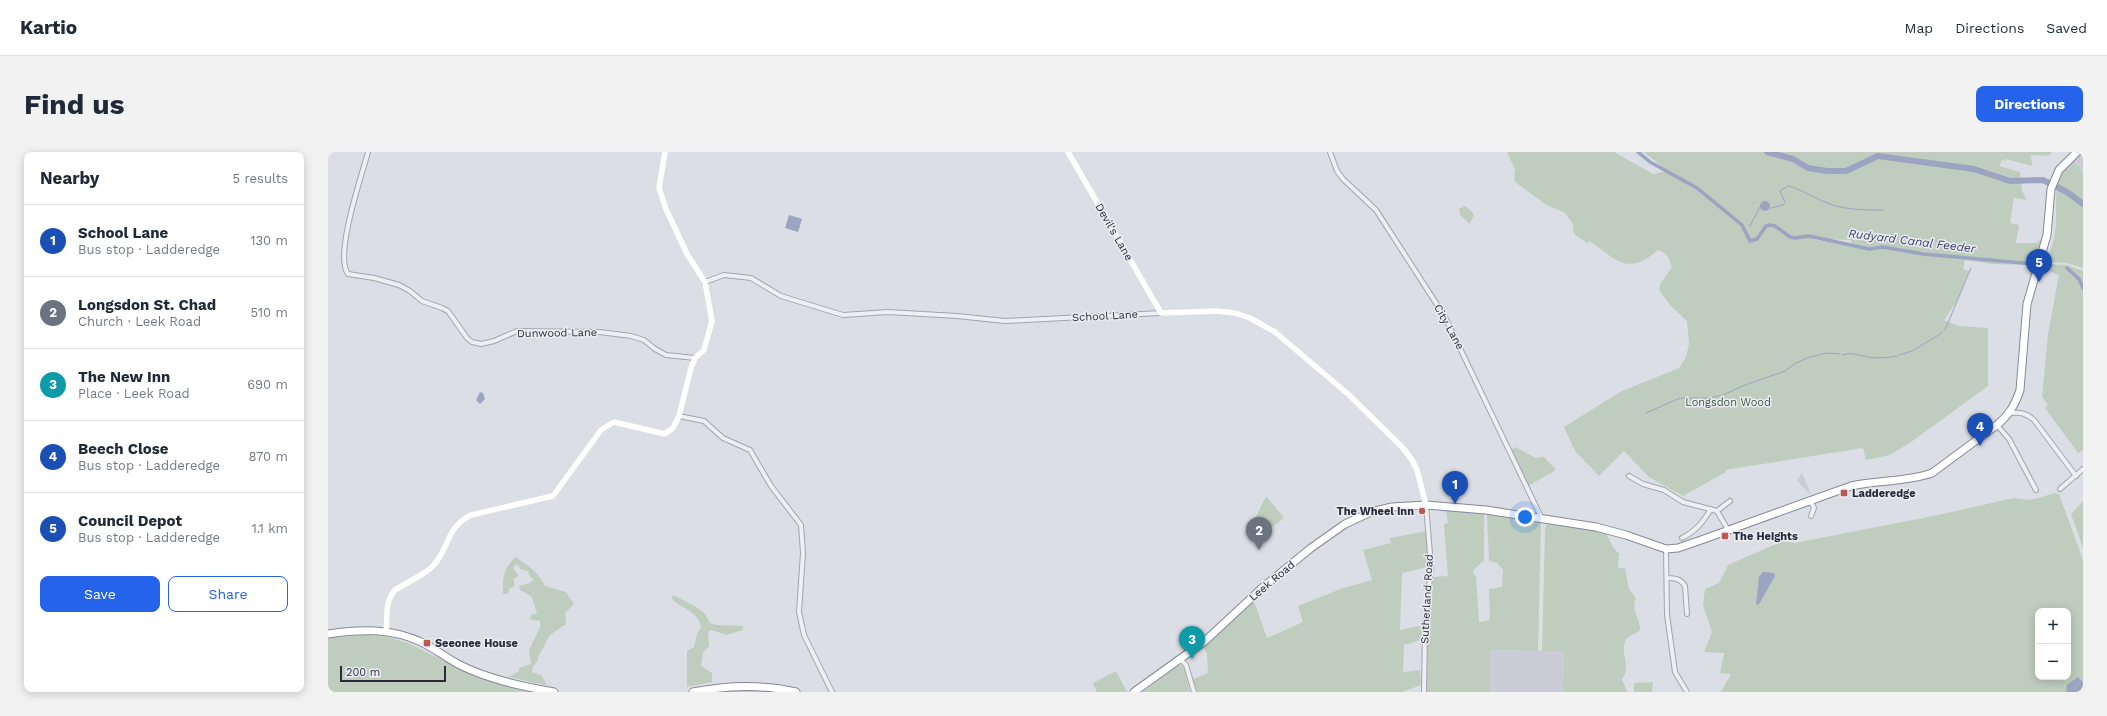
<!DOCTYPE html>
<meta charset="utf-8">
<style>
:root{--surface:#fff;--page:#f2f2f3;--text:#1f2937;--muted:#747a83;--line:#e0e1e3;--accent:#2563eb}
body{margin:0;font-family:"Work Sans",sans-serif;background:var(--page);color:var(--text)}
.controls{position:absolute;right:12px;bottom:12px;display:grid;overflow:hidden;border-radius:8px;box-shadow:0 2px 10px #0003}
.controls button{width:36px;height:36px;display:grid;place-items:center;padding:0;border:0;border-bottom:1px solid var(--line);background:var(--surface);color:var(--text);font:20px sans-serif}
.scale{position:absolute;left:12px;bottom:10px;width:106px;box-sizing:border-box;padding-left:4px;border:2px solid #282a39;border-top:0;font-size:11px;line-height:14px;white-space:nowrap;color:#282a39;-webkit-text-stroke:3px #ebedf3;paint-order:stroke}
.you{position:absolute;left:1197px;top:365px;width:14px;height:14px;margin:-10px;border:3px solid #fff;border-radius:50%;background:#1a73e8;box-shadow:0 0 0 6px #1a73e833}
.badge{display:grid;place-items:center;width:26px;height:26px;border-radius:50%;background:var(--accent);color:#fff;font-size:13px;font-weight:700}
.pin{position:absolute;translate:-50% -33px;filter:drop-shadow(0 1px 2px #0008)}
.pin::after{content:'';position:absolute;top:21px;width:14px;height:12px;background:inherit;clip-path:polygon(0 0,100% 0,50% 100%)}
.list{margin:0;padding:0;list-style:none}
h2{display:flex;justify-content:space-between;align-items:center;height:52px;margin:0;padding:0 16px;font-size:17px}
h2 small{font-size:13px;font-weight:400;color:var(--muted)}
.list li{display:grid;grid-template-columns:26px 1fr auto;gap:12px;align-items:center;box-sizing:border-box;height:72px;padding:0 16px;border-top:1px solid var(--line)}
.list b{display:block;font-size:15px;white-space:nowrap}
.list p{margin:0;font-size:13px;white-space:nowrap;color:var(--muted)}
.list em{font-size:13px;font-style:normal;color:var(--muted)}
.actions{display:flex;gap:8px;padding:12px 16px}
.actions a{flex:1;padding:9px 0;border:1px solid var(--accent);border-radius:8px;text-align:center;font-size:14px;color:var(--accent)}
.actions .main{background:var(--accent);color:#fff}
.map{position:relative;flex:none;width:1755px;height:540px;overflow:hidden;border-radius:8px}
header{display:flex;align-items:center;gap:24px;box-sizing:border-box;height:56px;padding:0 20px;background:var(--surface);border-bottom:1px solid var(--line)}
header strong{font-size:19px}
nav{display:flex;gap:22px;margin-inline-start:auto;font-size:14px}
.intro{display:flex;align-items:center;justify-content:space-between;box-sizing:border-box;height:96px;padding:0 24px}
h1{margin:0;font-size:28px}
.button{padding:10px 18px;border-radius:8px;background:var(--accent);color:#fff;font-size:14px;font-weight:700}
main{display:flex;gap:24px;padding:0 24px}
aside{flex:1;background:var(--surface);border-radius:8px;box-shadow:0 2px 10px #0003}
.map>svg:first-child{display:block}
.built{fill:#cbccd5}
.green{fill:#becdbe;fill-rule:evenodd}
.water{fill:#9ba4c1}
.lines{fill:none;stroke-linecap:round;stroke-linejoin:round}
.stream{stroke:#9ba4c1;stroke-width:1}
.canal{stroke:#9ba4c1;stroke-width:3.5}
.river{stroke:#9ba4c1;stroke-width:6}
.street-casing{stroke:#a2a4ae;stroke-width:6}
.highway-casing{stroke:#858899;stroke-width:9}
.street{stroke:#eeeff3;stroke-width:4}
.secondary{stroke:#fff;stroke-width:5.5}
.highway{stroke:#fff;stroke-width:7}
.poi-dot{fill:#be574d;stroke:#ebedf3;stroke-width:1.5}
.labels{text-anchor:middle;dominant-baseline:central;stroke-width:3;stroke-linejoin:round;paint-order:stroke}
.street-label{font-size:11px;fill:#282a39;stroke:#ebedf3}
.park-label{font-size:11px;fill:#375338;stroke:#ebedf3}
.poi-label{font-size:11px;font-weight:bold;fill:#282a39;stroke:#ebedf3;text-anchor:start}
.water-label{font-size:12px;font-style:italic;fill:#374168;stroke:#ebedf3}
</style>
<header>
<strong>Kartio</strong>
<nav><a>Map</a><a>Directions</a><a>Saved</a></nav>
</header>
<div class="intro"><h1>Find us</h1><a class="button">Directions</a></div>
<main>
<aside>
<h2>Nearby<small>5 results</small></h2>
<ul class="list">
<li><span class="badge" style="background:#1a4fb4">1</span><div><b>School Lane</b><p>Bus stop · Ladderedge</p></div><em>130 m</em></li>
<li><span class="badge" style="background:#6b7280">2</span><div><b>Longsdon St. Chad</b><p>Church · Leek Road</p></div><em>510 m</em></li>
<li><span class="badge" style="background:#0f9aa8">3</span><div><b>The New Inn</b><p>Place · Leek Road</p></div><em>690 m</em></li>
<li><span class="badge" style="background:#1a4fb4">4</span><div><b>Beech Close</b><p>Bus stop · Ladderedge</p></div><em>870 m</em></li>
<li><span class="badge" style="background:#1a4fb4">5</span><div><b>Council Depot</b><p>Bus stop · Ladderedge</p></div><em>1.1 km</em></li>
</ul>
<div class="actions"><a class="main">Save</a><a>Share</a></div>
</aside>
<div class="map">
<svg width="1755" height="540" viewBox="0 0 1755 540">
<rect width="100%" height="100%" fill="#dcdee5"/>
<!-- built -->
<g class="built">
<polygon points="1755,0 1755,22 1751,14 1744,9"/>
<polygon points="1474,321 1483,342 1481,342 1469,328"/>
<polygon points="1162,498 1236,499 1235,540 1162,540"/>
</g>
<!-- green -->
<g class="green">
<path d="M1179,0H1286L1325,22L1339,19L1316,0H1724L1721,4L1703,3L1704,14L1678,7L1677,9L1674,8L1671,14L1692,20L1694,39L1699,48L1686,46L1682,71L1691,73L1688,91H1708L1714,87L1707,113L1664,112L1637,108L1635,117L1641,119L1629,149L1616,168L1631,174L1660,176V234L1583,290L1562,303L1538,308L1535,296L1397,318L1398,320L1355,344L1321,325L1296,299L1271,324L1247,299L1236,275L1292,240L1351,216L1358,205L1361,192L1359,169L1342,153L1331,138L1332,132L1344,115C1341,106 1339,101 1330,98C1300,124 1289,109 1262,89L1259,91L1246,82L1245,72L1237,61L1217,52L1186,29L1187,17ZM1483,87L1523,88L1524,94Z"/>
<path d="M1744,9L1751,14L1755,22V116L1739,111L1718,110C1722,100 1726,90 1727,80C1731,50 1721,33 1744,9Z"/>
<polygon points="1137,54 1146,62 1142,72 1132,63 1131,57"/>
<polygon points="1719,112 1739,113 1755,119 1755,298 1750,301 1717,256 1720,253 1714,245 1720,182 1731,123 1715,117"/>
<polygon points="1187,295 1208,306 1216,305 1228,318 1200,334 1183,298"/>
<path d="M1726,341L1731,342L1755,408V530L1750,525L1739,536L1738,540H1393L1403,522L1392,521L1396,501L1376,500L1384,480L1375,453L1377,437L1391,431L1400,413L1455,389L1467,391L1610,363L1686,346L1700,348L1711,346ZM1710,459H1740V525H1710Z"/>
<polygon points="938,344 956,366 937,381 926,369"/>
<polygon points="1755,349 1755,396 1743,362"/>
<polygon points="1118,358 1156,361 1156,409 1150,413 1145,419 1146,423 1148,424 1151,470 1162,468 1161,437 1174,435 1175,418 1169,411 1161,409 1159,362 1213,370 1210,499 1162,498 1162,540 1099,540 1099,495 1105,425 1120,424 1116,372 1120,371"/>
<path d="M1224,371L1278,381L1285,395L1291,402L1290,416H1297L1301,437L1308,446C1302,458 1313,467 1312,478C1307,483 1299,483 1297,490C1292,502 1304,513 1294,527L1299,540H1235L1236,499H1214L1217,377L1219,372Z"/>
<polygon points="1099,379 1100,415 1074,421 1072,478 1095,473 1093,488 1076,493 1075,520 1092,518 1093,533 1074,540 869,540 865,527 880,521 879,502 876,496 926,449 939,486 975,470 970,454 1015,436 1044,428 1035,398 1063,391 1062,386"/>
<path d="M187,405C200,413 210,420 217,434L238,440L246,452L237,461L238,472L222,483L210,505V508L205,515L204,520L213,523L218,531L217,533L181,525L191,519V516L203,512L201,498L213,473L212,469L202,467L203,463L209,461L204,445L192,438L191,434L202,431L206,427L202,425L200,419L192,417L191,414L188,412L185,416L190,422L189,425L185,427L187,434L181,437L180,442H175C175,423 174,421 187,405Z"/>
<path d="M345,443L367,454L377,462L382,471L389,473L415,474V478L398,483L384,478L380,480L381,494L375,501L373,514L384,521V530L359,535V499L366,495L369,482L373,475C371,460 353,456 344,447Z"/>
<polygon points="40,483 59,485 80,491 148,525 205,540 0,540 0,486"/>
<polygon points="855,513 862,540 815,540 850,514"/>
<polygon points="788,519 799,540 769,540 765,531"/>
<polygon points="1325,530 1324,540 1306,540 1306,531"/>
<polygon points="414,537 452,540 390,540"/>
</g>
<!-- water -->
<g class="water">
<circle cx="1437" cy="54" r="5"/>
<polygon points="461,63 474,67 470,80 457,76"/>
<polygon points="152,240 155,241 157,247 152,252 148,248"/>
<polygon points="1435,420 1446,421 1447,424 1431,452 1428,453 1431,425"/>
<polygon points="1750,525 1755,530 1755,540 1738,540 1739,533"/>
</g>
<g class="lines">
<!-- stream -->
<g class="stream">
<path d="M1443,56L1455,53L1457,50L1452,39L1460,34C1473,37 1484,45 1497,50C1515,58 1535,58 1555,58"/>
<polyline points="1422,74 1432,55"/>
<polyline points="1617,178 1643,116"/>
<path d="M1514,203C1523,200 1528,203 1536,204C1547,207 1558,206 1569,204"/>
<polyline points="1571,203 1584,199 1614,181"/>
<polyline points="1318,261 1352,246 1380,246 1395,243 1417,233 1457,219 1468,211 1482,205 1499,201 1512,202"/>
</g>
<!-- canal -->
<g class="canal">
<polyline points="1310,0 1322,10 1369,36 1414,73 1422,89 1429,87 1438,74 1442,73 1447,74 1462,85 1467,86 1481,84 1541,97 1555,95 1595,102 1707,112"/>
<polyline points="1739,116 1751,127 1755,136"/>
</g>
<!-- river -->
<polyline class="river" points="1439,0 1465,7 1480,16 1499,19 1518,19 1550,4 1646,17 1682,29 1715,28 1739,40 1755,52"/>
<defs>
<g id="street">
<path d="M40,0C34,23 6,103 20,122L46,126L71,133L82,139L94,149L114,156L120,159L139,186L144,190L153,192L166,189L189,179L272,180L303,184L316,188L327,197L338,203L367,206"/>
<polyline points="1002,0 1009,19 1015,27 1048,58 1117,165 1214,367"/>
<polyline points="377,130 396,123 423,126 453,144 515,163 560,160 629,164 677,169 833,161"/>
<path d="M1682,261C1692,260 1698,261 1706,268L1748,324"/>
<polyline points="351,264 376,269 395,286 422,298 443,334 473,373 475,401 471,460 476,483 504,540"/>
<polyline points="1669,273 1681,287 1708,338"/>
<polyline points="1301,324 1315,332 1336,338 1355,350 1389,359 1400,378"/>
<polyline points="1732,337 1755,317"/>
<polyline points="1482,348 1486,356 1483,364"/>
<polyline points="1389,359 1402,349"/>
<path d="M1354,386C1368,379 1375,370 1383,357"/>
<polyline points="1338,397 1339,463 1347,520 1359,540"/>
<path d="M1339,426C1347,426 1353,427 1357,434L1359,462"/>
<polyline points="853,508 858,513 866,540"/>
<polyline points="1096,540 1097,476 1103,414 1098,353"/>
</g>
<g id="highway">
<path d="M0,482C32,477 63,476 93,490C106,496 117,505 130,512C159,527 193,534 226,540"/>
<path d="M365,540C400,533 433,532 468,540"/>
<path d="M806,540L877,489L934,436L983,396L1017,372L1043,360L1064,355L1098,353L1158,358L1268,375L1298,383L1338,397L1350,396L1376,387L1523,334C1550,328 1579,330 1604,321L1669,273C1681,263 1687,253 1692,238L1699,152L1719,83L1723,37L1731,18L1749,0"/>
</g>
</defs>
<!-- street casing -->
<use href="#street" class="street-casing"/>
<!-- highway casing -->
<use href="#highway" class="highway-casing"/>
<!-- street -->
<use href="#street" class="street"/>
<!-- secondary -->
<g class="secondary">
<polyline points="740,0 833,161 888,159 907,161 922,166 947,180 1020,242 1075,296 1084,308 1089,318 1098,353"/>
<path d="M58,480C60,465 56,451 67,438C78,431 96,423 104,415C122,397 117,376 143,363L225,344L273,278L286,270L337,282L345,276L351,264L363,216L367,206L376,198L384,169L377,130L359,102L338,57L331,36L337,0"/>
</g>
<!-- highway -->
<use href="#highway" class="highway"/>
</g>
<!-- markers -->
<g class="poi-dot">
<rect x="1512" y="337" width="8" height="8" rx="2"/>
<circle cx="1094" cy="359" r="4"/>
<rect x="1393" y="380" width="8" height="8" rx="2"/>
<rect x="95" y="487" width="8" height="8" rx="2"/>
</g>
<g class="labels">
<!-- street labels -->
<g class="street-label">
<text transform="translate(786 80) rotate(60)">Devil's Lane</text>
<text transform="translate(777 164) rotate(-3)">School Lane</text>
<text transform="translate(1121 175) rotate(61)">City Lane</text>
<text transform="translate(229 181) rotate(-1)">Dunwood Lane</text>
<text transform="translate(944 429) rotate(-40)">Leek Road</text>
<text transform="translate(1099 447) rotate(-87)">Sutherland Road</text>
</g>
<!-- park labels -->
<g class="park-label">
<text x="1400" y="250">Longsdon Wood</text>
</g>
<!-- poi labels -->
<g class="poi-label">
<text x="1524" y="341">Ladderedge</text>
<text x="1086" y="359" text-anchor="end">The Wheel Inn</text>
<text x="1405" y="384">The Heights</text>
<text x="107" y="491">Seeonee House</text>
</g>
<!-- water labels -->
<g class="water-label">
<text transform="translate(1584 89) rotate(7)">Rudyard Canal Feeder</text>
</g>
</g>
</svg>
<div class="controls">
<button>+</button>
<button>−</button>
</div>
<div class="scale">200 m</div>
<div class="you"></div>
<div class="pin badge" style="left:1127px;top:352px;background:#1a4fb4">1</div>
<div class="pin badge" style="left:931px;top:398px;background:#6b7280">2</div>
<div class="pin badge" style="left:864px;top:507px;background:#0f9aa8">3</div>
<div class="pin badge" style="left:1652px;top:294px;background:#1a4fb4">4</div>
<div class="pin badge" style="left:1711px;top:130px;background:#1a4fb4">5</div>
</div>
</main>
